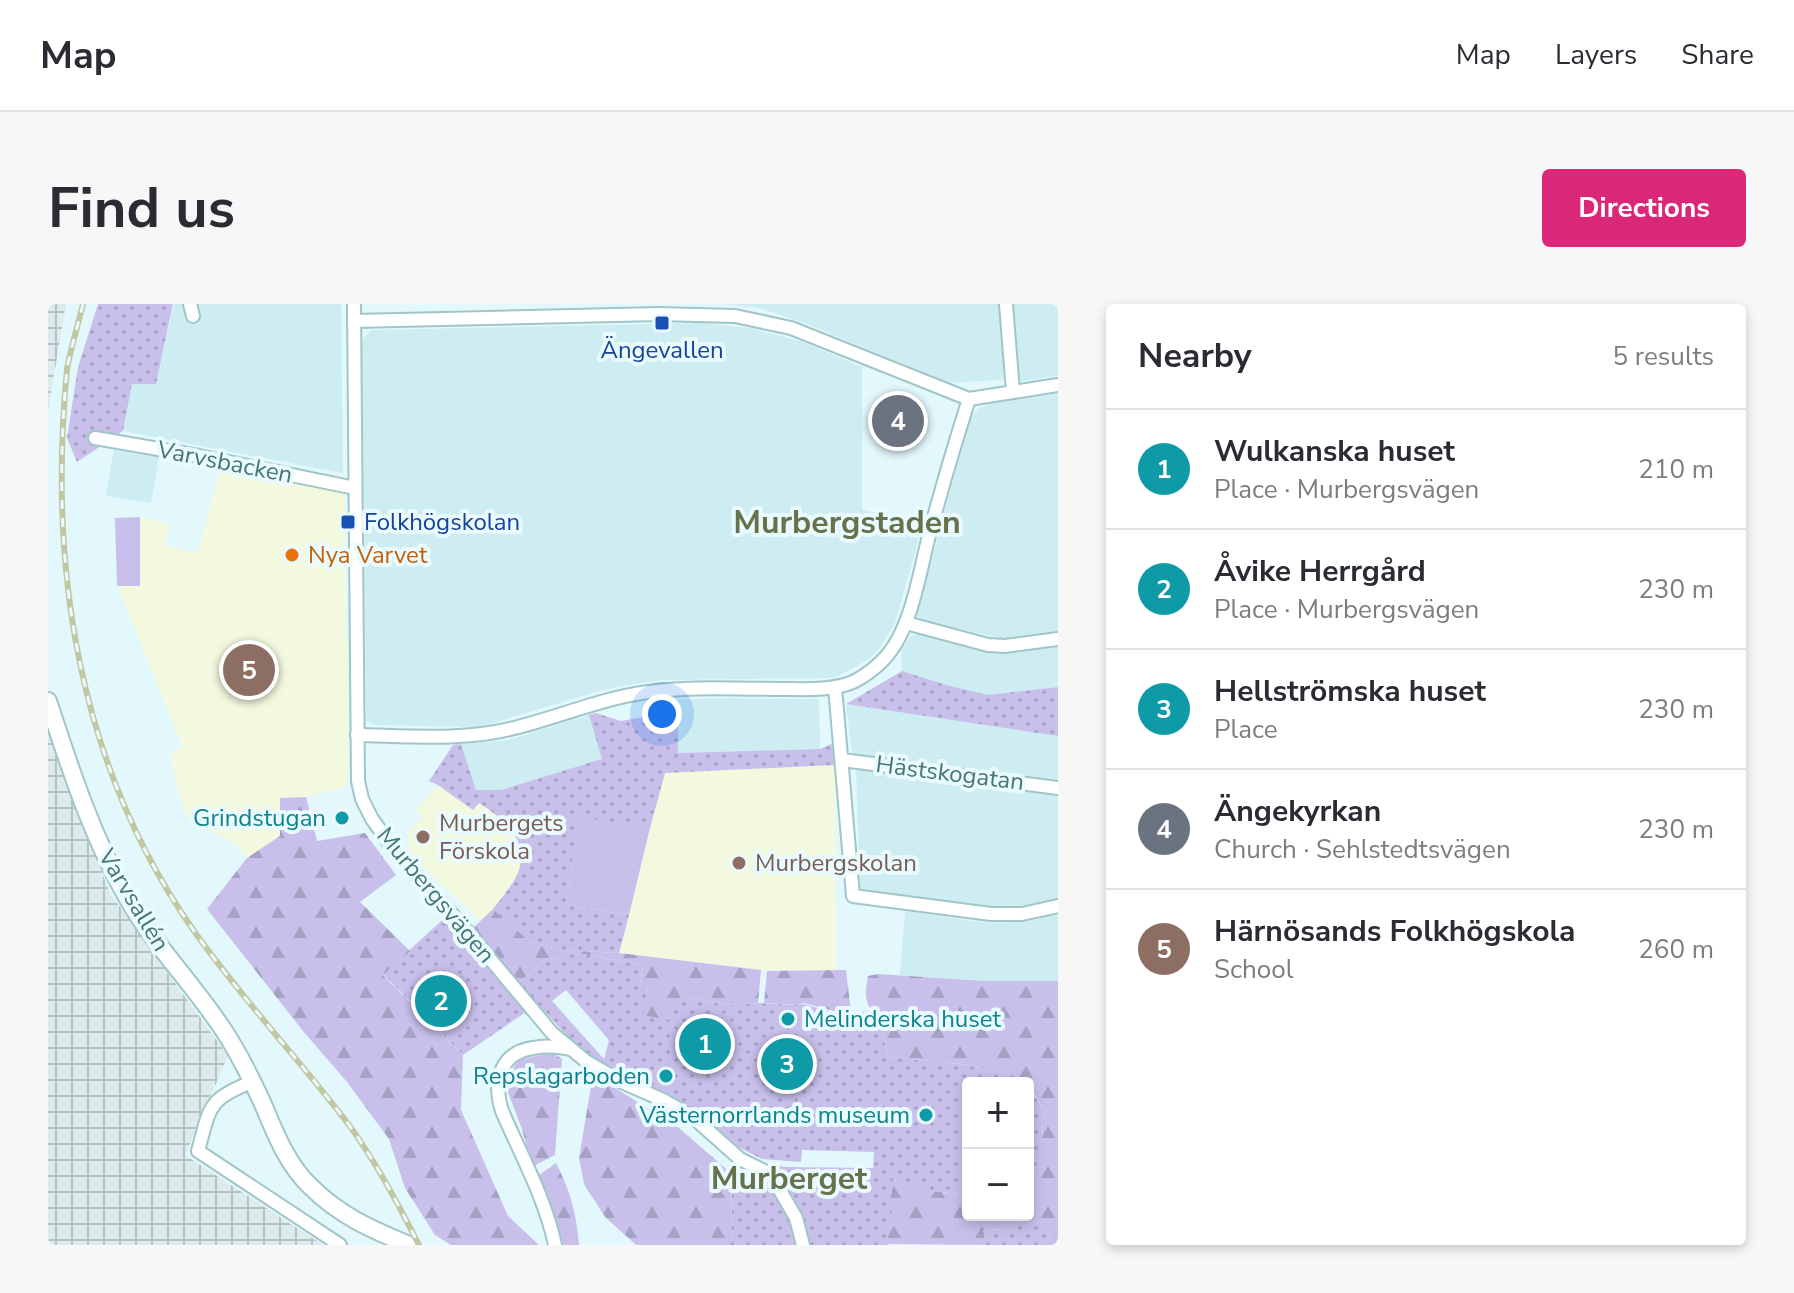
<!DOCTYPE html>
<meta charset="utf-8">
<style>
:root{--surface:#fff;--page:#f7f7f7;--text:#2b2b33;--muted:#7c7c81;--line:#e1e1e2;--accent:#db2777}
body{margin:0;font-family:"Nunito Sans",sans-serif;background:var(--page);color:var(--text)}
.controls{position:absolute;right:24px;bottom:24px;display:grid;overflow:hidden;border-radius:8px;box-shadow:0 4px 12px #0003}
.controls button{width:72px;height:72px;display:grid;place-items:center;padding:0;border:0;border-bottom:2px solid var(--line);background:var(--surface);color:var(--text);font:40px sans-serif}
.you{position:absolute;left:614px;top:410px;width:28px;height:28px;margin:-20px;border:6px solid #fff;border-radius:50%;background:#1a73e8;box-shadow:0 0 0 12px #1a73e833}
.badge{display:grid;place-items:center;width:52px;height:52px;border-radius:50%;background:var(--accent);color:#fff;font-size:26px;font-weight:700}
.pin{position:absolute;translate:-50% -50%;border:4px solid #fff;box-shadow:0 2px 8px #0006}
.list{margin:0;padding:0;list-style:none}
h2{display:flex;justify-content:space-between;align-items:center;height:104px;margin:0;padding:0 32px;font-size:34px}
h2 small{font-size:26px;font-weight:400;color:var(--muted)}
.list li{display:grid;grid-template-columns:52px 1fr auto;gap:24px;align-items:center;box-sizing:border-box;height:120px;padding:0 32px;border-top:2px solid var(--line)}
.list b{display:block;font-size:30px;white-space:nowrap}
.list p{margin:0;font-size:26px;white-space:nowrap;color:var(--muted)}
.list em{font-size:26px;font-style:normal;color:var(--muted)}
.map{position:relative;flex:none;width:1010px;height:941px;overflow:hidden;border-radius:8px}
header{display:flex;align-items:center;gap:48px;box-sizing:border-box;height:112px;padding:0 40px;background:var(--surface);border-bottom:2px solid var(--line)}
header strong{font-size:38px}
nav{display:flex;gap:44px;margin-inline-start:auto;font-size:28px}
.intro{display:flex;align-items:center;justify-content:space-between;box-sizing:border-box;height:192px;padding:0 48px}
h1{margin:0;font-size:56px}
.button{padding:20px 36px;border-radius:8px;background:var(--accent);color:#fff;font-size:28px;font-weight:700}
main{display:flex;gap:48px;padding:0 48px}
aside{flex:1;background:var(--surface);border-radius:8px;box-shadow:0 4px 12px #0003}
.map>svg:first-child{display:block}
.residential{fill:#cdedf2}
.industrial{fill:url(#industrial-grid)}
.education{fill:#f3f9df}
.green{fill:url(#green-dots);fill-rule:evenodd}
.forest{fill:url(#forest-firs)}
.pitch{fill:#c8c0eb}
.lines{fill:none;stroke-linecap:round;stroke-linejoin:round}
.minor-casing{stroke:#a1c6c7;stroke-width:16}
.tertiary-casing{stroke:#a1c6c7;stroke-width:20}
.minor{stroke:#fff;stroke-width:12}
.tertiary{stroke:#fff;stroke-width:16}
.rail-casing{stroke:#c2c7a1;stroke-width:6}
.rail{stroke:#eafbff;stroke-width:3;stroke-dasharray:9;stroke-linecap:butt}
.transit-dot{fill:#1a4fb4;stroke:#eafbff;stroke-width:3}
.food-dot{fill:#e8710a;stroke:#eafbff;stroke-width:3}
.culture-dot{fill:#0f9aa8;stroke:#eafbff;stroke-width:3}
.education-dot{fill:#8d6e63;stroke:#eafbff;stroke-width:3}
.labels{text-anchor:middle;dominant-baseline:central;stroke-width:8;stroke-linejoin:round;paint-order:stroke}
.transit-label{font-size:24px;fill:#164399;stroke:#eafbff}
.street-label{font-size:24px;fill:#477674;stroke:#eafbff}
.food-label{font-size:24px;fill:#c56008;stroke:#eafbff;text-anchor:start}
.culture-label{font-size:24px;fill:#0d838f;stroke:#eafbff;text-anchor:end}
.education-label{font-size:24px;fill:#785e54;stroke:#eafbff;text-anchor:start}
.district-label{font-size:32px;font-weight:bold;fill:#67714a;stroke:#eafbff}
</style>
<header>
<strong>Map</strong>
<nav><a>Map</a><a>Layers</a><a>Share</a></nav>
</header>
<div class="intro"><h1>Find us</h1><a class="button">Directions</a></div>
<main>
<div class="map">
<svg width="1010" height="941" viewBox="0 0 1010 941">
<defs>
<pattern id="industrial-grid" width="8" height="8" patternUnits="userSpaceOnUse" patternTransform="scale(2)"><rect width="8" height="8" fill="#ddebec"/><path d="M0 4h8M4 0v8" fill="none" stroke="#b5c3c4"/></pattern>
<pattern id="green-dots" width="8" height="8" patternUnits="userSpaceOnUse" patternTransform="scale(2)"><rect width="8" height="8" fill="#c8c0eb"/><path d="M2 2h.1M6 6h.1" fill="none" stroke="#a4a1c3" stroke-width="1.8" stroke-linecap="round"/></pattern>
<pattern id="forest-firs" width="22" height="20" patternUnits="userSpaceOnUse" patternTransform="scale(2)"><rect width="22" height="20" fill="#c8c0eb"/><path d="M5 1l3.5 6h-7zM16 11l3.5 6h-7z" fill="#a4a1c3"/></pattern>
</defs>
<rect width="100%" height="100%" fill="#e2f8fd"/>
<!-- residential -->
<g class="residential">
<polygon points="126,0 293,0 295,169 75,127 84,80 108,80"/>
<polygon points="672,0 952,0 958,71 953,76 901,79 754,18 711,4"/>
<polygon points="963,0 1010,0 1010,72 968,78"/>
<polygon points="656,19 701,24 755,38 814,63 814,206 866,217 874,224 847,319 831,345 820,356 786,374 613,376 558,385 436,422 417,423 327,421 318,417 314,36 323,26"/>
<polygon points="1010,89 1010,327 956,335 874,316 869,311 921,116 932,104 947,99"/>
<polygon points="66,146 111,153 103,199 58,192"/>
<polygon points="871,330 914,342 947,348 1010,341 1010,383 940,391 898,381 854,367 853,346 863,332"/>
<polygon points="673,394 771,395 772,445 630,449 630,396"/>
<polygon points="798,400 1010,432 1010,481 805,455"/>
<polygon points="541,411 555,455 453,486 427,486 413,440 460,436"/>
<polygon points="808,464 1005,489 1010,492 1010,597 985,602 953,603 812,588"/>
<polygon points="857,607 941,619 985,617 1010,607 1010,677 937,677 852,671"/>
</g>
<!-- industrial -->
<g class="industrial">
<polygon points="0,0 18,0 0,107"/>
<polygon points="0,423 12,462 62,589 180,752 137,851 275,941 0,941"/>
</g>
<!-- education -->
<g class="education">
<polygon points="172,165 296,189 301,467 299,477 296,484 258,493 232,494 232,532 199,554 188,540 141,516 131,493 122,451 134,442 69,282 92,281 92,213 122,220 117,241 150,249"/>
<polygon points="787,461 788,666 713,666 572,649 616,469"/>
<polygon points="390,481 425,506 431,499 446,508 465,526 472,543 474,558 468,573 445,605 433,617 374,562 362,548 360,528 375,514 368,506"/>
</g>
<!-- green -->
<g class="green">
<polygon points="50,0 125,0 108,80 84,80 75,127 29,158 19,134 30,63"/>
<polygon points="854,367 898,381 940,391 1010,383 1010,432 798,400"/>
<path d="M630,396V449L772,445L790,437L793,455L801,467L786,461L617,469L602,524L531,514L518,601L581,611L571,649L512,646L481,637L445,605C453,595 461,585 467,575C486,541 458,516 431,499L425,506L390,481L381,477L405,441L413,440L428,486H453L554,455L541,411L548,409L573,417L609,411Z"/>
<polygon points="402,609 478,708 415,751 335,670"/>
<path d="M530,649L595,661L592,680L600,682L596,711L633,692L678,701L711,699L745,701L755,700L792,710L823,707L830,711L840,753L922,761L975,774L978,779H920V891L883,887L845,876L844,907L840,941H683L684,870L714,860L739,863L825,864L826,848L754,846L753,858L714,855L684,840L567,769L534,748L470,679L499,655L510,654L520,650ZM518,686L561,736L556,755L504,697Z"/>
<polygon points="980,782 995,805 994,846 980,884"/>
<polygon points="985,911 1002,921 1003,926 999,941 938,941 934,926 962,925 973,913"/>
</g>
<!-- forest -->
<g class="forest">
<polygon points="258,493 269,537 317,529 348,571 312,598 362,647 335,671 415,751 413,806 460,912 491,941 403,941 387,931 357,884 341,835 299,778 255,727 159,605 199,554 232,532 232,494"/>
<polygon points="445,605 481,637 512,646 571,649 713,666 710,699 679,701 633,692 621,716 595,711 600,683 592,680 595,661 530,649 520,650 510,654 499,655 470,679 423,626"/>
<polygon points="798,666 803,708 794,709 755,699 749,701 716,699 719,667"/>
<path d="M830,670L937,677H1010V941H999L1003,926L1002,922L984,911L973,913L963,925L935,926L938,941L839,940L844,907V876L865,880L883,887L920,891V911H980V884L994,846L995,805L980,779L975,774L922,761L840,753L830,711C815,703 817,687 820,672Z"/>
<polygon points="504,748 514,755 507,851 484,863 474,825 459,786 461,770 471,756"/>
<polygon points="545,770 631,824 684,870 683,941 588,941 557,913 536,880 531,854"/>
<path d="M508,859C523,889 528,908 531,941H514L491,871Z"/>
</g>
<!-- pitch -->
<g class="pitch">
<polygon points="92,213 92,282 69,282 67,214"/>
<polygon points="531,513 602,524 581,611 518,601"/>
</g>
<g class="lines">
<defs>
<g id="minor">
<polyline points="142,0 145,12"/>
<polyline points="306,0 310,477 314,495 324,515 350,551 414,621 504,729 539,758 551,765 576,779 615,796 646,814 692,855 718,868 726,876 748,914 755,941"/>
<polyline points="958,0 965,88"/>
<polyline points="306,17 610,10 687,12 743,24 921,95 1010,81"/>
<polyline points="47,134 151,152 307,184"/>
<polyline points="858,319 940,341 957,342 1010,335"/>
<polyline points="787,383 805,592 943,610 974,610 1010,602"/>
<path d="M309,431C361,432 416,437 466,424C511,413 554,394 600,388C643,382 689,385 733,385C756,385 783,387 805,378C815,373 826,365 834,357C864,328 871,268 882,228C894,183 907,139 921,95"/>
<polyline points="794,456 1010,484"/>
<path d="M204,778C159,795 162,804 150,847L292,941"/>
<path d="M507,941C497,894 473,851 454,807C445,779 451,749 485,744C498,741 510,743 523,745"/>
</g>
<path id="tertiary" d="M0,397C22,464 44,533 80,595C108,644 150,685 180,733C193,754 204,776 214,798C227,828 238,859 262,882C292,912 323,925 361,941"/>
</defs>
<!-- minor casing -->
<use href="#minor" class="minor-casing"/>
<!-- tertiary casing -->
<use href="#tertiary" class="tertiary-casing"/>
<!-- minor -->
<use href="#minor" class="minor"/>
<!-- tertiary -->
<use href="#tertiary" class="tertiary"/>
<defs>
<path id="rail" d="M35,0C30,21 23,43 19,65C0,264 30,462 146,627C194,695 251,755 301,821C328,858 350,900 371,941"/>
</defs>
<!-- rail casing -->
<use href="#rail" class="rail-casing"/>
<!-- rail -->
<use href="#rail" class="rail"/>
</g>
<!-- markers -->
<g class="transit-dot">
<rect x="606" y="11" width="16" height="16" rx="4"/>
<rect x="292" y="210" width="16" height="16" rx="4"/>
</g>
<circle class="food-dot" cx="244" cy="251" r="8"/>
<g class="culture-dot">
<circle cx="294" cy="514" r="8"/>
<circle cx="740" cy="715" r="8"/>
<circle cx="618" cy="772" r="8"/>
<circle cx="878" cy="811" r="8"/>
</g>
<g class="education-dot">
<circle cx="375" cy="533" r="8"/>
<circle cx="691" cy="559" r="8"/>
</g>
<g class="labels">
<!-- transit labels -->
<g class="transit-label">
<text x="614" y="46">Ängevallen</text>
<text x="316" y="218" text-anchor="start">Folkhögskolan</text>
</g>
<!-- street labels -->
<g class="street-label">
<text transform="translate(177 158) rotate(11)">Varvsbacken</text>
<text transform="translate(902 469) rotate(7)">Hästskogatan</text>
<text transform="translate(388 591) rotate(50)">Murbergsvägen</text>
<text transform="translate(86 596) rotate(59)">Varvsallén</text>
</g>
<!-- food labels -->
<g class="food-label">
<text x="260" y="251">Nya Varvet</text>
</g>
<!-- culture labels -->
<g class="culture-label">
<text x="278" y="514">Grindstugan</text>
<text x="756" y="715" text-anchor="start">Melinderska huset</text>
<text x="602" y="772">Repslagarboden</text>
<text x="862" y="811">Västernorrlands museum</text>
</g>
<!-- education labels -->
<g class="education-label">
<text x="391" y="519">Murbergets<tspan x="391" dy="28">Förskola</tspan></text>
<text x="707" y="559">Murbergskolan</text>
</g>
<!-- district labels -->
<g class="district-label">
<text x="799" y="218">Murbergstaden</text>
<text x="741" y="874">Murberget</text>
</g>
</g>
</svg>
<div class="controls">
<button>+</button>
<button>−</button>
</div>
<div class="you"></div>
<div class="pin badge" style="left:657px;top:740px;background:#0f9aa8">1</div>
<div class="pin badge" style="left:393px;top:697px;background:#0f9aa8">2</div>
<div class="pin badge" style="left:739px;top:760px;background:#0f9aa8">3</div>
<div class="pin badge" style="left:850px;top:117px;background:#6b7280">4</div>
<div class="pin badge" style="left:201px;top:366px;background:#8d6e63">5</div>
</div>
<aside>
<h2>Nearby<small>5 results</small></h2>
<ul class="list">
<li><span class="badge" style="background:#0f9aa8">1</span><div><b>Wulkanska huset</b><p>Place · Murbergsvägen</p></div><em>210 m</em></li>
<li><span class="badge" style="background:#0f9aa8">2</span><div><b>Åvike Herrgård</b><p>Place · Murbergsvägen</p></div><em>230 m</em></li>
<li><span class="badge" style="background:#0f9aa8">3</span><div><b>Hellströmska huset</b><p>Place</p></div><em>230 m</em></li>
<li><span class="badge" style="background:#6b7280">4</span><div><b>Ängekyrkan</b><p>Church · Sehlstedtsvägen</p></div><em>230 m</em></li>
<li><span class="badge" style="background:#8d6e63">5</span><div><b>Härnösands Folkhögskola</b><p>School</p></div><em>260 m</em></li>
</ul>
</aside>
</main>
